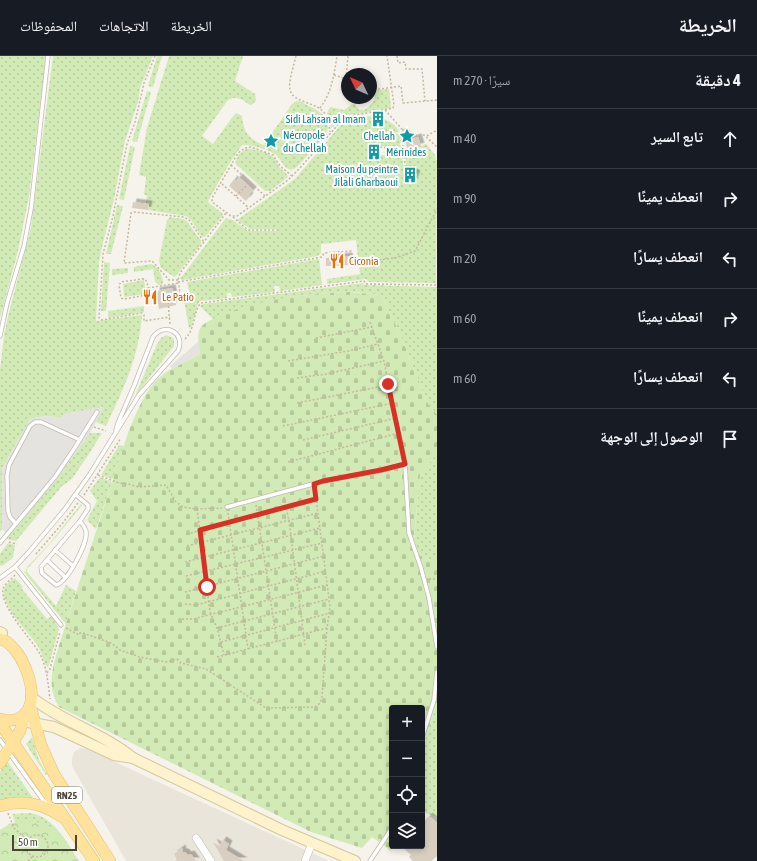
<!DOCTYPE html>
<html lang="ar">
<meta charset="utf-8">
<style>
:root{--surface:#171b24;--page:#242831;--text:#f1f3f6;--muted:#9ea1a6;--line:#363941}
body{margin:0;font-family:"Asap Condensed","Noto Naskh Arabic",sans-serif;background:var(--page);color:var(--text);direction:rtl}
.controls{position:absolute;right:12px;bottom:12px;display:grid;overflow:hidden;border-radius:4px;box-shadow:0 2px 6px #0003}
.controls button{width:36px;height:36px;display:grid;place-items:center;padding:0;border:0;border-bottom:1px solid var(--line);background:var(--surface);color:var(--text);font:20px sans-serif}
.compass{position:absolute;left:341px;top:12px;width:36px;height:36px;border-radius:50%;background:var(--surface);box-shadow:0 2px 6px #0003;rotate:314deg}
.scale{position:absolute;left:12px;bottom:10px;width:65px;box-sizing:border-box;padding-left:4px;border:2px solid #4b4439;border-top:0;font-size:11px;line-height:14px;white-space:nowrap;color:#4b4439;-webkit-text-stroke:3px #fff;paint-order:stroke}
.stop{position:absolute;width:12px;height:12px;margin:-9px;border:3px solid #d93025;border-radius:50%;background:#fff}
.stop.end{background:#d93025;border-color:#fff;box-shadow:0 1px 4px #0008}
.list{margin:0;padding:0;list-style:none}
h2{display:flex;justify-content:space-between;align-items:center;height:52px;margin:0;padding:0 16px;font-size:17px}
h2 small{font-size:13px;font-weight:400;color:var(--muted)}
.list li{display:grid;grid-template-columns:26px 1fr auto;gap:12px;align-items:center;box-sizing:border-box;height:60px;padding:0 16px;border-top:1px solid var(--line)}
.list b{display:block;font-size:15px;white-space:nowrap}
.list em{font-size:13px;font-style:normal;color:var(--muted)}
.icon{flex:none;width:22px;height:22px;fill:none;stroke:currentColor;stroke-width:2;stroke-linecap:round;stroke-linejoin:round}
.map{position:relative;flex:none;width:437px;height:805px;overflow:hidden;direction:ltr}
header{display:flex;align-items:center;gap:24px;box-sizing:border-box;height:56px;padding:0 20px;background:var(--surface);border-bottom:1px solid var(--line)}
header strong{font-size:19px}
nav{display:flex;gap:22px;margin-inline-start:auto;font-size:14px}
main{display:flex}
aside{flex:1;background:var(--surface)}
.map>svg:first-child{display:block}
.residential{fill:#eae5da}
.grass{fill:url(#grass-dots);fill-rule:evenodd}
.forest{fill:url(#forest-crowns)}
.cemetery{fill:url(#cemetery-stones)}
.parking{fill:#e5e3e0}
.building{fill:#d8cfc1;filter:url(#shadow)}
.lines{fill:none;stroke-linecap:round;stroke-linejoin:round}
.lane-casing{stroke:#c2bbae;stroke-width:5}
.street-casing{stroke:#c2bbae;stroke-width:8}
.secondary-casing{stroke:#d6c79b;stroke-width:12}
.primary-casing{stroke:#e6c16a;stroke-width:12}
.path{stroke:#c4b79f;stroke-width:1.5;stroke-dasharray:2 2;stroke-linecap:butt}
.lane{stroke:#fff;stroke-width:3.5}
.street{stroke:#fff;stroke-width:7}
.secondary{stroke:#fff3cd;stroke-width:10}
.primary{stroke:#ffe39c;stroke-width:11}
.route{stroke:#d93025;stroke-width:5}
.labels{text-anchor:middle;dominant-baseline:central;stroke-width:4;stroke-linejoin:round;paint-order:stroke}
.shield{fill:#fff;stroke:#817c74;stroke-width:1}
.shield-label{font-size:10px;font-weight:bold;fill:#4b4439}
.culture-label{font-size:11px;fill:#0d838f;stroke:#fff;text-anchor:end}
.food-label{font-size:11px;fill:#c56008;stroke:#fff;text-anchor:start}
</style>
<header>
<strong>الخريطة</strong>
<nav><a>الخريطة</a><a>الاتجاهات</a><a>المحفوظات</a></nav>
</header>
<main>
<aside>
<h2>4 دقيقة<small>سيرًا · 270 m</small></h2>
<ul class="list">
<li><svg class="icon" aria-label="ahead" viewBox="0 0 24 24"><path d="M12 20V5M6 11l6-6 6 6"/></svg><div><b>تابع السير</b></div><em>40 m</em></li>
<li><svg class="icon" aria-label="right" viewBox="0 0 24 24"><path d="M7 20v-9h11M14 6l5 5-5 5"/></svg><div><b>انعطف يمينًا</b></div><em>90 m</em></li>
<li><svg class="icon" aria-label="left" viewBox="0 0 24 24"><path d="M17 20v-9H6M10 6l-5 5 5 5"/></svg><div><b>انعطف يسارًا</b></div><em>20 m</em></li>
<li><svg class="icon" aria-label="right" viewBox="0 0 24 24"><path d="M7 20v-9h11M14 6l5 5-5 5"/></svg><div><b>انعطف يمينًا</b></div><em>60 m</em></li>
<li><svg class="icon" aria-label="left" viewBox="0 0 24 24"><path d="M17 20v-9H6M10 6l-5 5 5 5"/></svg><div><b>انعطف يسارًا</b></div><em>60 m</em></li>
<li><svg class="icon" aria-label="arrive" viewBox="0 0 24 24"><path d="M6 21V4h12l-3 4 3 4H6"/></svg><div><b>الوصول إلى الوجهة</b></div></li>
</ul>
</aside>
<div class="map">
<svg width="437" height="805" viewBox="0 0 437 805">
<defs>
<pattern id="grass-dots" width="8" height="8" patternUnits="userSpaceOnUse"><rect width="8" height="8" fill="#d2eab5"/><path d="M2 2h.1M6 6h.1" fill="none" stroke="#b6ca9c" stroke-width="1.8" stroke-linecap="round"/></pattern>
<pattern id="forest-crowns" width="20" height="18" patternUnits="userSpaceOnUse"><rect width="20" height="18" fill="#d2eab5"/><path d="M2 6a3 3 0 1 1 6 0M12 15a3 3 0 1 1 6 0" fill="none" stroke="#b6ca9c"/></pattern>
<pattern id="cemetery-stones" width="16" height="16" patternUnits="userSpaceOnUse"><rect width="16" height="16" fill="#d2eab5"/><path d="M2 7V4a2 2 0 0 1 4 0v3zM10 15v-3a2 2 0 0 1 4 0v3z" fill="#b6ca9c"/></pattern>
<filter id="shadow"><feDropShadow dx="3.5" dy="-3.5" stdDeviation="0" flood-color="#0004"/></filter>
</defs>
<rect width="100%" height="100%" fill="#f6f3ec"/>
<!-- residential -->
<polygon class="residential" points="80,692 87,693 329,805 126,805 72,710 72,703 74,696"/>
<!-- grass -->
<g class="grass">
<polygon points="0,0 46,0 29,140 18,195 0,262"/>
<path d="M53,0H153L140,32L138,46L125,85L114,143L102,191L99,206L96,265L142,259C139,301 124,332 106,370L96,366L103,352L66,358L61,362L49,360L31,362L2,412V473L0,476V314L4,279L8,260L31,172Z"/>
<polygon points="157,0 162,0 153,31 148,30"/>
<path d="M169,0H243L235,25L255,38L256,44L253,48L250,49C243,44 237,39 228,44L202,80L213,88L234,59L237,57L242,60C243,75 249,84 264,89L292,48C294,47 294,46 297,45C301,45 305,48 309,50C320,55 333,63 326,78L299,109C286,122 283,104 275,98C270,95 248,87 242,89L229,108L208,145L209,147L222,157L223,159L205,181H202L191,164L186,160L148,154L149,148L146,147L147,139H144L146,121L139,119L147,72Z"/>
<path d="M389,33L391,52L345,60L331,72L327,57L330,51L344,54L352,48H355L359,54C367,55 371,49 375,43L373,35Z"/>
<polygon points="147,35 151,36 137,86 132,85"/>
<path d="M376,60L374,65L380,66L382,62C398,69 401,73 401,91L372,90L371,99H402L403,109H406L405,95L426,88L435,99L436,104H437L436,227L369,226L366,223L327,228V223L360,218L356,184L321,188V197L318,200L182,224L180,223L226,162L233,164L248,175H276V173H250L237,164L295,123L339,71C351,59 359,61 376,60ZM406,113L417,118L414,125L403,120Z"/>
<polygon points="130,90 135,91 124,144 119,143"/>
<path d="M246,93C252,92 269,97 273,101C277,104 277,109 280,112C283,115 287,117 288,121L270,135H265L235,107L239,98Z"/>
<polygon points="117,149 123,150 111,198 106,198"/>
<polygon points="170,161 183,163 187,165 201,185 201,188 176,220 174,221 161,212 159,205 167,164"/>
<polygon points="319,203 322,229 280,235 279,230 274,230 275,236 232,241 231,237 227,237 227,242 200,245 198,248 192,269 189,273 184,243 190,242 187,226"/>
<polygon points="104,206 110,207 106,255 101,255"/>
<path d="M151,208C159,211 163,220 163,228L159,229L155,226L153,213L134,216V211Z"/>
<polygon points="128,212 128,217 112,219 112,213"/>
<polygon points="144,224 146,238 124,241 123,228"/>
<path d="M363,227L365,229L437,231V359L427,346L405,290L382,239C371,238 360,236 349,236C307,237 252,245 213,263L200,250L203,248Z"/>
<polygon points="144,250 144,256 108,262 108,255"/>
<polygon points="166,279 173,282 174,284 174,290 135,340 157,288 161,282"/>
<polygon points="90,377 102,377 89,398 72,423 62,430 16,485 6,483 53,428"/>
<polygon points="119,389 124,390 113,423 101,419"/>
<polygon points="437,397 437,507 419,499 414,484 420,419"/>
<polygon points="100,421 112,426 96,473 87,464 97,445 90,435"/>
<polygon points="81,448 82,449 56,481 27,513 27,516 56,550 66,529 76,535 66,568 24,516 25,515 26,516 27,511 49,488"/>
<polygon points="8,487 15,489 13,502 2,510 0,509 0,498"/>
<path d="M15,522L23,531L22,533L47,563L52,560L59,573L48,612C43,607 42,596 38,590C29,577 0,549 4,533C6,528 11,525 15,522Z"/>
<polygon points="437,646 437,761 422,756 422,695"/>
<polygon points="32,681 39,704 47,718 46,719 26,688"/>
<polygon points="7,705 33,742 17,741 0,744 0,716"/>
<path d="M30,757C55,761 66,786 79,805L15,766L12,758Z"/>
</g>
<!-- forest -->
<path class="forest" d="M22,765C56,764 62,780 79,805H0V774L8,769V768Z"/>
<!-- cemetery -->
<path class="cemetery" d="M349,236L382,239L405,290L427,346L437,359V397L420,419L414,483L419,499L437,507V646L422,695V652H392L393,790L391,795L372,781L362,792L311,776L59,651C45,629 54,607 61,583L129,374C137,356 146,332 161,320C172,311 188,305 200,298C199,289 196,279 201,271C205,266 211,264 217,261C258,243 305,238 349,236Z"/>
<!-- parking -->
<g class="parking">
<polygon points="199,285 200,298 172,313 170,310"/>
<polygon points="101,350 104,352 90,377 53,428 9,480 2,473 2,412 31,362 49,360 61,362 64,357 66,358 68,356 71,357 72,355 75,357 76,355 79,356 80,354 83,355 84,353 87,354 88,352 91,354 92,352 95,353 96,351 99,353"/>
</g>
<!-- building -->
<g class="building">
<polygon points="418,81 421,90 408,94 405,85"/>
<polygon points="406,113 417,118 414,125 402,120"/>
<polygon points="239,121 253,134 249,139 250,140 246,145 229,130 234,123 236,125"/>
<polygon points="133,146 149,148 148,154 132,152"/>
<polygon points="349,200 350,209 326,210 326,202"/>
<polygon points="172,232 176,249 159,253 156,235"/>
<polygon points="429,760 437,767 437,799 432,805 413,805 409,801 411,799 401,790 422,790 422,768"/>
<polygon points="223,784 229,788 226,794 244,805 224,805 213,786 219,790"/>
<polygon points="182,792 183,796 185,796 188,799 191,798 196,805 174,805 177,804 174,798"/>
</g>
<g class="lines">
<defs>
<g id="lane">
<polyline points="0,280 7,247 24,190 31,153 48,0"/>
<polyline points="76,439 88,449 88,453 80,465"/>
<polyline points="227,451 328,424 375,416 405,408 409,477 421,512 429,542 437,591"/>
<path d="M80,465C82,468 86,472 86,476C88,487 67,527 56,529L42,517L41,511Z"/>
<polyline points="16,468 10,461 8,455 7,420 9,409 30,370 35,366 41,366 80,384"/>
<polyline points="0,487 55,421 74,393 97,356"/>
<polyline points="55,494 73,510"/>
<polyline points="47,504 65,521"/>
<polyline points="15,511 61,569"/>
<path d="M0,522L15,511L28,497L65,453L90,418L139,339L178,295C186,277 165,265 153,281L134,330L118,367L116,374"/>
<polyline points="422,682 434,644 437,616"/>
<polyline points="0,684 43,744 49,749"/>
<polyline points="370,805 392,772"/>
</g>
<g id="street">
<polyline points="196,782 211,805"/>
<polyline points="305,805 312,787"/>
</g>
<g id="secondary">
<polyline points="0,576 2,577"/>
<path d="M31,641C62,666 103,677 133,702L282,774L355,805"/>
<polyline points="28,666 54,671 114,699 133,702"/>
</g>
<g id="primary">
<path d="M0,583C6,584 11,589 15,594C28,609 43,651 18,663C12,665 6,665 0,663"/>
<polyline points="30,649 41,689 54,718 110,805"/>
<polyline points="0,667 94,805"/>
<polyline points="0,707 20,675 26,656"/>
<path d="M0,750C22,743 44,748 62,761"/>
</g>
</defs>
<!-- lane casing -->
<use href="#lane" class="lane-casing"/>
<!-- street casing -->
<use href="#street" class="street-casing"/>
<!-- secondary casing -->
<use href="#secondary" class="secondary-casing"/>
<!-- primary casing -->
<use href="#primary" class="primary-casing"/>
<!-- path -->
<g class="path">
<polyline points="155,0 144,27 135,66 127,88 113,160 103,198 99,262 102,264 142,257 144,259 144,265 170,261"/>
<path d="M296,0C294,9 288,26 290,34C293,47 318,46 325,58C329,63 329,70 330,76"/>
<polyline points="397,0 398,7 405,6 406,13 422,13 425,45"/>
<polyline points="334,19 347,23"/>
<polyline points="346,22 348,0"/>
<polyline points="371,32 373,34 401,30 403,47 437,44"/>
<path d="M320,52C332,36 334,19 337,0"/>
<polyline points="385,54 402,73 407,73 414,78 424,79 437,91"/>
<polyline points="403,73 403,92 405,108"/>
<polyline points="427,80 437,74"/>
<polyline points="372,91 402,92"/>
<polyline points="231,109 265,140"/>
<polyline points="292,120 280,110 273,99 251,91 245,92 238,97 212,142 212,146 231,160 237,160 288,124 300,112 343,63 351,60 393,52 394,49 387,0"/>
<polyline points="222,128 249,152"/>
<polyline points="236,140 246,130"/>
<polyline points="233,161 248,174 275,174"/>
<path d="M142,223H145C148,227 149,235 147,239L124,243L121,242L119,229L121,226Z"/>
<polyline points="178,224 169,224 152,205 124,207 131,157 134,156 184,161 189,164 204,186"/>
<polyline points="178,226 322,201 324,197 351,195 353,207 395,202 415,195 437,153"/>
<polyline points="148,232 179,227"/>
<polyline points="174,239 180,237 178,224 180,217 226,157"/>
<polyline points="168,246 170,268"/>
<polyline points="370,266 384,305 403,402"/>
<polyline points="316,282 372,271"/>
<path d="M185,283C196,272 193,255 201,247L364,225L366,228L437,229"/>
<polyline points="288,305 348,295 378,288"/>
<polyline points="297,322 326,318 384,305"/>
<polyline points="297,347 388,329"/>
<polyline points="283,370 393,347"/>
<polyline points="94,371 106,375"/>
<polyline points="303,384 396,362"/>
<polyline points="288,406 399,377"/>
<polyline points="98,419 119,427 128,428 139,431 166,429 176,446 183,451 196,453 222,452"/>
<polyline points="84,439 121,382"/>
<polyline points="284,441 289,465 305,589"/>
<polyline points="256,449 277,586"/>
<polyline points="197,453 210,556 217,572 224,599"/>
<polyline points="228,457 248,593"/>
<polyline points="187,478 316,443"/>
<polyline points="9,486 17,488"/>
<polyline points="187,490 318,457"/>
<polyline points="36,498 62,468 78,447"/>
<polyline points="185,506 320,472"/>
<path d="M15,519C11,524 5,527 3,533C0,551 31,582 40,598C47,612 48,627 50,643"/>
<polyline points="186,520 322,487"/>
<polyline points="429,523 437,523"/>
<polyline points="185,536 324,500"/>
<polyline points="185,548 196,549 326,515"/>
<polyline points="182,563 193,563 327,529"/>
<polyline points="66,572 79,579 80,577 83,577 111,587 120,594 140,601 166,606 177,603 181,607 206,613 266,652 315,651 320,647 322,641 327,572 330,551 315,434"/>
<polyline points="217,572 329,543"/>
<polyline points="221,586 330,557"/>
<polyline points="217,601 327,572"/>
<polyline points="47,617 50,613 60,576"/>
<polyline points="8,757 14,772 27,784"/>
<circle cx="37" cy="790" r="11"/>
<polyline points="28,805 33,800"/>
</g>
<!-- lane -->
<use href="#lane" class="lane"/>
<!-- street -->
<use href="#street" class="street"/>
<!-- secondary -->
<use href="#secondary" class="secondary"/>
<!-- primary -->
<use href="#primary" class="primary"/>
</g>
<g class="lines">
<!-- route -->
<polyline class="route" points="207,531 200,474 316,443 314,428 323,425 381,414 405,408 388,328"/>
</g>
<!-- icons -->
<defs>
<symbol id="building-bare" viewBox="-9 -9 18 18"><path d="M-4-6H4V6H1V3H-1V6H-4ZM-2.5-4.3h1.7v1.8h-1.7ZM.8-4.3h1.7v1.8H.8ZM-2.5-1h1.7V.8h-1.7ZM.8-1h1.7V.8H.8Z" fill="#0f9aa8" stroke="#fff" stroke-width="2.5" paint-order="stroke"/></symbol>
<symbol id="sight-bare" viewBox="-9 -9 18 18"><path d="M0-6L1.8-2.2L6-1.7L2.9 1.2L3.7 5.4L0 3.3L-3.7 5.4L-2.9 1.2L-6-1.7L-1.8-2.2Z" fill="#0f9aa8" stroke="#fff" stroke-width="2.5" paint-order="stroke"/></symbol>
<symbol id="restaurant-bare" viewBox="-9 -9 18 18"><path d="M-5-6h1v4h1v-4h1v4h1v-4h1v5L-1.5 .5V6h-2V.5L-5-1ZM5-6V6H3V1.5H1.5Q1.5-4 5-6Z" fill="#e8710a" stroke="#fff" stroke-width="2.5" paint-order="stroke"/></symbol>
</defs>
<g fill-rule="evenodd">
<use href="#building-bare" x="367" y="52" width="22" height="22"/>
<use href="#sight-bare" x="396" y="69" width="22" height="22"/>
<use href="#sight-bare" x="260" y="74" width="22" height="22"/>
<use href="#building-bare" x="363" y="85" width="22" height="22"/>
<use href="#building-bare" x="399" y="108" width="22" height="22"/>
<use href="#restaurant-bare" x="326" y="194" width="22" height="22"/>
<use href="#restaurant-bare" x="139" y="230" width="22" height="22"/>
</g>
<g class="labels">
<!-- shield labels -->
<rect class="shield" x="52" y="731" width="30" height="16" rx="3"/>
<g class="shield-label">
<text x="67" y="739">RN25</text>
</g>
<!-- culture labels -->
<g class="culture-label">
<text x="366" y="63">Sidi Lahsan al Imam</text>
<text x="283" y="79" text-anchor="start">Nécropole<tspan x="283" dy="13">du Chellah</tspan></text>
<text x="395" y="80">Chellah</text>
<text x="386" y="96" text-anchor="start">Mérinides</text>
<text x="398" y="113">Maison du peintre<tspan x="398" dy="13">Jilali Gharbaoui</tspan></text>
</g>
<!-- food labels -->
<g class="food-label">
<text x="349" y="205">Ciconia</text>
<text x="162" y="241">Le Patio</text>
</g>
</g>
</svg>
<div class="controls">
<button>+</button>
<button>−</button>
<button><svg class="icon" aria-label="locate" viewBox="0 0 24 24"><circle cx="12" cy="12" r="6"/><path d="M12 2v4M12 18v4M2 12h4M18 12h4"/></svg></button>
<button><svg class="icon" aria-label="layers" viewBox="0 0 24 24"><path d="M12 4l9 5-9 5-9-5zM3 14l9 5 9-5"/></svg></button>
</div>
<svg class="compass" viewBox="-18 -18 36 36"><path d="M0-13l5 13h-10z" fill="#e53935"/><path d="M0 13l5-13h-10z" fill="#9ea1a6"/></svg>
<div class="scale">50 m</div>
<div class="stop" style="left:207px;top:531px"></div>
<div class="stop end" style="left:388px;top:328px"></div>
</div>
</main>
